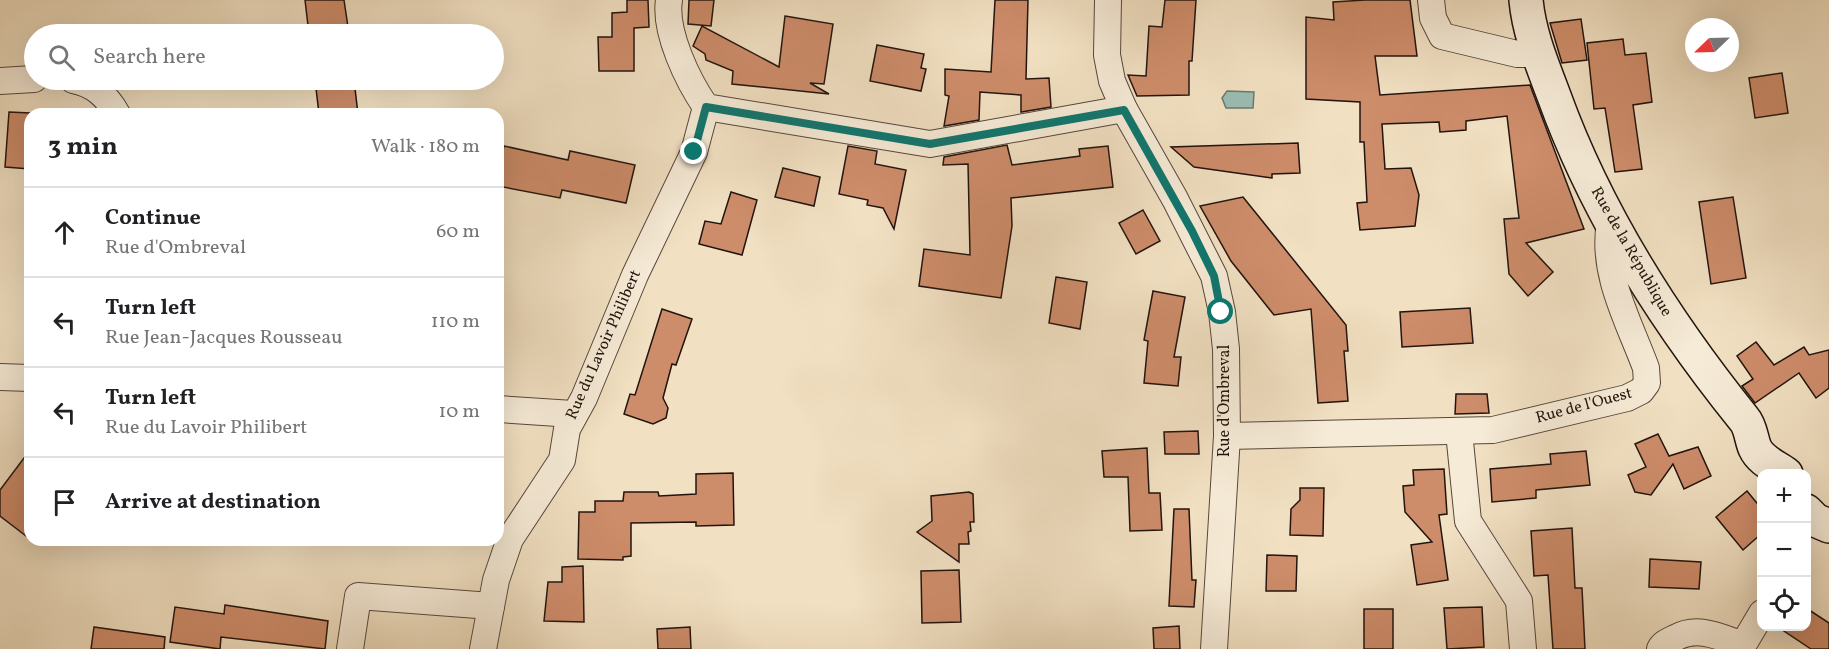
<!DOCTYPE html>
<meta charset="utf-8">
<style>
:root{--surface:#fff;--page:#f2f2f2;--text:#202124;--muted:#757577;--line:#e0e0e0}
body{margin:0;font-family:Vollkorn,serif;background:var(--page);color:var(--text)}
.controls{position:absolute;right:18px;bottom:18px;display:grid;overflow:hidden;border-radius:12px;box-shadow:0 6px 24px #0002}
.controls button{width:54px;height:54px;display:grid;place-items:center;padding:0;border:0;border-bottom:2px solid var(--line);background:var(--surface);color:var(--text);font:30px sans-serif}
.compass{position:absolute;left:1685px;top:18px;width:54px;height:54px;border-radius:50%;background:var(--surface);box-shadow:0 6px 24px #0002;rotate:247deg}
.stop{position:absolute;width:18px;height:18px;margin:-14px;border:4px solid #0f766e;border-radius:50%;background:#fff}
.stop.end{background:#0f766e;border-color:#fff;box-shadow:0 2px 6px #0008}
.list{margin:0;padding:0;list-style:none}
h2{display:flex;justify-content:space-between;align-items:center;height:78px;margin:0;padding:0 24px;font-size:26px}
h2 small{font-size:20px;font-weight:400;color:var(--muted)}
.list li{display:grid;grid-template-columns:39px 1fr auto;gap:18px;align-items:center;box-sizing:border-box;height:90px;padding:0 24px;border-top:2px solid var(--line)}
.list b{display:block;font-size:22px;white-space:nowrap}
.list p{margin:0;font-size:20px;white-space:nowrap;color:var(--muted)}
.list em{font-size:20px;font-style:normal;color:var(--muted)}
.icon{flex:none;width:33px;height:33px;fill:none;stroke:currentColor;stroke-width:2;stroke-linecap:round;stroke-linejoin:round}
.map{position:relative;flex:none;width:1829px;height:649px;overflow:hidden}
.search{position:absolute;background:var(--surface);box-shadow:0 6px 24px #0002;left:24px;top:24px;width:480px;height:66px;display:flex;align-items:center;gap:15px;box-sizing:border-box;padding:0 21px;border-radius:33px;color:var(--muted);font-size:22px}
.panel{position:absolute;background:var(--surface);box-shadow:0 6px 24px #0002;left:24px;top:108px;width:480px;height:438px;border-radius:18px}
.map>svg:first-child{display:block}
.water{fill:#9bbdb2;stroke:#6b7970;stroke-width:1.5}
.building{fill:#cd8c6a;stroke:#22140e;stroke-width:1.5}
.lines{fill:none;stroke-linecap:round;stroke-linejoin:round}
.street-casing{stroke:#56473b;stroke-width:28}
.secondary-casing{stroke:#22140e;stroke-width:36}
.street{stroke:#f6ebd7;stroke-width:26}
.secondary{stroke:#f6ebd7;stroke-width:33}
.route{stroke:#0f766e;stroke-width:8}
.labels{text-anchor:middle;dominant-baseline:central;stroke-width:4.5;stroke-linejoin:round;paint-order:stroke}
.street-label{font-size:16px;fill:#22140e;stroke:#f6ebd7}
</style>
<div class="map">
<svg width="1829" height="649" viewBox="0 0 1829 649">
<rect width="100%" height="100%" fill="#f1e0c2"/>
<filter id="stains"><feTurbulence type="fractalNoise" baseFrequency=".00333" numOctaves="4"/><feColorMatrix values="0 0 0 0 .2 0 0 0 0 .09 0 0 0 0 .02 0 0 0 .5 -.17"/></filter>
<radialGradient id="worn" r=".72"><stop offset=".6" stop-color="#630" stop-opacity="0"/><stop offset="1" stop-color="#630" stop-opacity=".3"/></radialGradient>
<!-- water -->
<polygon class="water" points="1227,91 1254,92 1253,108 1226,108 1222,98"/>
<!-- building -->
<g class="building">
<polygon points="305,0 344,0 349,34 309,34"/>
<polygon points="627,0 648,0 649,27 634,28 634,71 599,71 598,37 612,37 612,13 627,12"/>
<polygon points="689,0 714,0 711,26 688,24"/>
<polygon points="995,0 1028,0 1026,79 1049,78 1051,107 1021,112 1021,95 980,92 979,120 944,126 949,96 945,95 945,69 991,72"/>
<polygon points="1165,0 1196,0 1192,61 1189,61 1189,95 1137,96 1128,75 1146,76 1149,26 1162,27"/>
<polygon points="1365,0 1410,0 1417,56 1375,56 1380,95 1530,85 1584,229 1526,243 1553,272 1528,296 1509,274 1504,219 1519,218 1507,116 1466,121 1466,130 1440,132 1439,122 1382,124 1385,169 1411,168 1419,195 1415,226 1360,230 1357,203 1367,202 1364,142 1360,142 1360,102 1306,99 1306,17 1334,20 1333,2"/>
<polygon points="785,16 833,24 824,84 810,83 829,94 732,84 733,71 706,60 705,54 693,46 702,26 779,67"/>
<polygon points="1581,19 1587,60 1562,63 1550,23"/>
<polygon points="1623,39 1625,55 1646,53 1652,102 1633,105 1642,169 1615,172 1605,108 1594,109 1587,43"/>
<polygon points="877,45 924,54 921,68 926,69 921,91 870,81"/>
<polygon points="1782,73 1788,113 1755,118 1749,78"/>
<polygon points="315,80 354,80 358,114 319,114"/>
<polygon points="9,112 30,113 30,169 5,167"/>
<polygon points="1298,143 1300,173 1272,174 1272,178 1194,167 1171,147"/>
<polygon points="1007,145 1012,165 1080,156 1079,149 1108,146 1113,187 1011,198 1012,226 1001,298 919,286 924,249 970,255 968,164 943,165 944,157"/>
<polygon points="504,146 568,160 570,151 635,165 626,203 562,190 560,198 498,186 498,154 502,155"/>
<polygon points="848,146 877,151 875,164 906,170 894,229 883,208 867,205 868,200 839,194"/>
<polygon points="783,168 820,177 814,206 775,197"/>
<polygon points="731,192 757,200 742,255 699,244 705,221 721,224"/>
<polygon points="1243,197 1346,325 1348,351 1344,351 1348,401 1318,403 1311,309 1274,315 1231,261 1200,206"/>
<polygon points="1733,197 1746,278 1711,284 1699,202"/>
<polygon points="1143,210 1160,241 1136,254 1119,223"/>
<polygon points="1056,277 1087,282 1080,329 1049,323"/>
<polygon points="1153,291 1185,297 1174,357 1181,357 1178,386 1144,383 1148,341 1144,340"/>
<polygon points="1470,308 1473,343 1402,347 1400,312"/>
<polygon points="662,309 692,319 676,365 672,364 663,398 668,408 666,418 653,424 624,414 630,394 635,395"/>
<polygon points="1756,342 1774,365 1804,347 1809,355 1829,350 1829,388 1816,398 1799,373 1755,403 1742,386 1753,379 1737,356"/>
<polygon points="1456,394 1487,394 1489,413 1455,414"/>
<polygon points="1198,431 1199,454 1165,454 1164,432"/>
<polygon points="1658,434 1669,456 1698,447 1711,476 1684,489 1673,464 1651,495 1635,492 1628,475 1646,467 1635,444"/>
<polygon points="1147,448 1149,493 1160,493 1162,530 1130,531 1128,477 1104,477 1102,451"/>
<polygon points="30,450 30,539 0,516 0,490"/>
<polygon points="1586,451 1590,485 1536,490 1536,498 1492,502 1490,469 1551,464 1550,454"/>
<polygon points="1444,469 1447,514 1439,515 1448,580 1417,585 1411,545 1432,542 1405,512 1403,486 1414,485 1413,470"/>
<polygon points="733,473 734,525 696,526 696,522 631,523 631,556 623,557 623,560 578,559 579,512 595,512 595,501 623,501 624,492 658,492 659,496 696,494 696,474"/>
<polygon points="1300,488 1324,488 1323,536 1290,535 1291,509 1300,500"/>
<polygon points="1747,491 1761,508 1761,534 1743,550 1716,517"/>
<polygon points="969,492 973,494 974,522 970,522 971,531 968,532 969,544 959,544 959,562 917,532 932,521 931,496"/>
<polygon points="1174,509 1189,509 1192,580 1196,580 1194,607 1169,606"/>
<polygon points="1572,528 1575,588 1582,588 1585,649 1553,649 1548,575 1534,576 1531,531"/>
<polygon points="1267,555 1297,556 1296,591 1266,591"/>
<polygon points="1650,559 1701,562 1699,589 1649,587"/>
<polygon points="583,566 584,622 544,621 548,582 562,582 562,567"/>
<polygon points="959,570 961,622 922,623 921,571"/>
<polygon points="225,605 328,621 325,649 221,637 220,649 170,642 175,607 224,614"/>
<polygon points="1482,607 1484,647 1447,649 1444,608"/>
<polygon points="1806,608 1829,623 1829,649 1811,649 1778,627 1806,627"/>
<rect x="1364" y="609" width="29" height="40"/>
<polygon points="1179,626 1180,649 1154,649 1153,628"/>
<polygon points="94,627 165,637 164,649 91,649"/>
<polygon points="690,627 691,649 658,649 657,629"/>
</g>
<g class="lines">
<defs>
<g id="street">
<path d="M669,0C664,32 688,81 706,107L930,144L1124,109"/>
<polyline points="1108,0 1107,55 1112,81 1124,109 1175,199 1214,276 1222,312 1226,349 1227,436 1214,649"/>
<polyline points="1431,0 1433,18 1442,36 1517,54 1538,54"/>
<path d="M73,80C94,84 107,96 117,114"/>
<polyline points="0,81 34,79"/>
<polyline points="0,377 30,378"/>
<polyline points="498,409 573,414"/>
<polyline points="1459,432 1468,521 1519,601 1523,649"/>
<path d="M1227,436L1493,430L1627,398L1641,391L1647,383L1646,368C1629,322 1601,273 1610,223"/>
<polyline points="350,649 358,596 491,606"/>
<polyline points="483,649 496,580 510,539 562,460 567,429 584,398 635,275 694,152 706,107"/>
<path d="M1660,649C1663,643 1669,641 1675,638C1698,625 1720,637 1743,645L1762,613"/>
</g>
<g id="secondary">
<path d="M1526,0C1529,33 1542,64 1554,96C1597,215 1665,321 1744,419C1751,427 1751,439 1755,448C1761,461 1775,466 1786,474"/>
<polyline points="1806,511 1815,520 1829,526"/>
</g>
</defs>
<!-- street casing -->
<use href="#street" class="street-casing"/>
<!-- secondary casing -->
<use href="#secondary" class="secondary-casing"/>
<!-- street -->
<use href="#street" class="street"/>
<!-- secondary -->
<use href="#secondary" class="secondary"/>
</g>
<g class="lines">
<!-- route -->
<polyline class="route" points="694,152 706,107 930,144 1124,110 1192,231 1214,276 1221,312"/>
</g>
<g class="labels">
<!-- street labels -->
<g class="street-label">
<text transform="translate(1631 252) rotate(60)">Rue de la République</text>
<text transform="translate(604 345) rotate(-66)">Rue du Lavoir Philibert</text>
<text transform="translate(1225 401) rotate(-90)">Rue d'Ombreval</text>
<text transform="translate(1584 406) rotate(-15)">Rue de l'Ouest</text>
</g>
</g>
<rect width="100%" height="100%" filter="url(#stains)"/>
<rect width="100%" height="100%" fill="url(#worn)"/>
</svg>
<div class="controls">
<button>+</button>
<button>−</button>
<button><svg class="icon" aria-label="locate" viewBox="0 0 24 24"><circle cx="12" cy="12" r="6"/><path d="M12 2v4M12 18v4M2 12h4M18 12h4"/></svg></button>
</div>
<svg class="compass" viewBox="-18 -18 36 36"><path d="M0-13l5 13h-10z" fill="#e53935"/><path d="M0 13l5-13h-10z" fill="#757577"/></svg>
<div class="stop" style="left:1221px;top:312px"></div>
<div class="stop end" style="left:694px;top:152px"></div>
<div class="search"><svg class="icon" aria-label="search" viewBox="0 0 24 24"><circle cx="10" cy="10" r="6"/><path d="M15 15l6 6"/></svg>Search here</div>
<section class="panel">
<h2>3 min<small>Walk · 180 m</small></h2>
<ul class="list">
<li><svg class="icon" aria-label="ahead" viewBox="0 0 24 24"><path d="M12 20V5M6 11l6-6 6 6"/></svg><div><b>Continue</b><p>Rue d'Ombreval</p></div><em>60 m</em></li>
<li><svg class="icon" aria-label="left" viewBox="0 0 24 24"><path d="M17 20v-9H6M10 6l-5 5 5 5"/></svg><div><b>Turn left</b><p>Rue Jean-Jacques Rousseau</p></div><em>110 m</em></li>
<li><svg class="icon" aria-label="left" viewBox="0 0 24 24"><path d="M17 20v-9H6M10 6l-5 5 5 5"/></svg><div><b>Turn left</b><p>Rue du Lavoir Philibert</p></div><em>10 m</em></li>
<li><svg class="icon" aria-label="arrive" viewBox="0 0 24 24"><path d="M6 21V4h12l-3 4 3 4H6"/></svg><div><b>Arrive at destination</b></div></li>
</ul>
</section>
</div>
